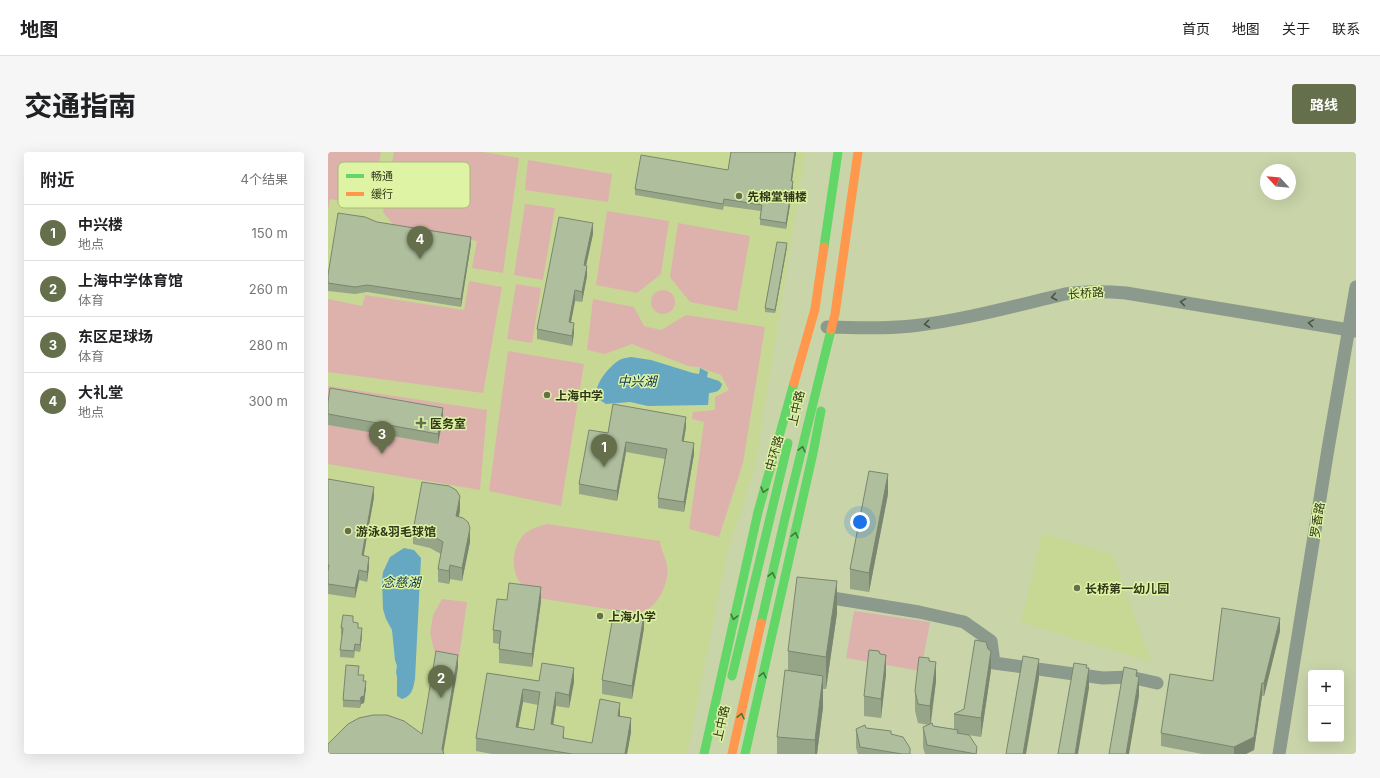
<!DOCTYPE html>
<html lang="zh">
<meta charset="utf-8">
<style>
:root{--surface:#fff;--page:#f6f6f6;--text:#202124;--muted:#757577;--line:#e0e0e0;--accent:#666f4b}
body{margin:0;font-family:Inter,"Noto Sans SC",sans-serif;background:var(--page);color:var(--text)}
.controls{position:absolute;right:12px;bottom:12px;display:grid;overflow:hidden;border-radius:4px;box-shadow:0 4px 16px #0002}
.controls button{width:36px;height:36px;display:grid;place-items:center;padding:0;border:0;border-bottom:1px solid var(--line);background:var(--surface);color:var(--text);font:20px sans-serif}
.compass{position:absolute;left:932px;top:12px;width:36px;height:36px;border-radius:50%;background:var(--surface);box-shadow:0 4px 16px #0002;rotate:296deg}
.you{position:absolute;left:532px;top:370px;width:14px;height:14px;margin:-10px;border:3px solid #fff;border-radius:50%;background:#1a73e8;box-shadow:0 0 0 6px #1a73e833}
.badge{display:grid;place-items:center;width:26px;height:26px;border-radius:50%;background:var(--accent);color:#fff;font-size:13px;font-weight:700}
.pin{position:absolute;translate:-50% -33px;filter:drop-shadow(0 1px 2px #0008)}
.pin::after{content:'';position:absolute;top:21px;width:14px;height:12px;background:inherit;clip-path:polygon(0 0,100% 0,50% 100%)}
.list{margin:0;padding:0;list-style:none}
h2{display:flex;justify-content:space-between;align-items:center;height:52px;margin:0;padding:0 16px;font-size:17px}
h2 small{font-size:13px;font-weight:400;color:var(--muted)}
.list li{display:grid;grid-template-columns:26px 1fr auto;gap:12px;align-items:center;box-sizing:border-box;height:56px;padding:0 16px;border-top:1px solid var(--line)}
.list b{display:block;font-size:15px;white-space:nowrap}
.list p{margin:0;font-size:13px;white-space:nowrap;color:var(--muted)}
.list em{font-size:13px;font-style:normal;color:var(--muted)}
.map{position:relative;flex:none;width:1028px;height:602px;overflow:hidden;border-radius:4px}
header{display:flex;align-items:center;gap:24px;box-sizing:border-box;height:56px;padding:0 20px;background:var(--surface);border-bottom:1px solid var(--line)}
header strong{font-size:19px}
nav{display:flex;gap:22px;margin-inline-start:auto;font-size:14px}
.intro{display:flex;align-items:center;justify-content:space-between;box-sizing:border-box;height:96px;padding:0 24px}
h1{margin:0;font-size:28px}
.button{padding:10px 18px;border-radius:4px;background:var(--accent);color:#fff;font-size:14px;font-weight:700}
main{display:flex;gap:24px;padding:0 24px}
aside{flex:1;background:var(--surface);border-radius:4px;box-shadow:0 4px 16px #0002}
.map>svg:first-child{display:block}
.built{fill:#c7d895}
.green{fill:#ddb2ad}
.water{fill:#66a8c2}
.lines{fill:none;stroke-linecap:round;stroke-linejoin:round}
.street{stroke:#8b9a8c;stroke-width:13}
.fast{stroke:#63d668;stroke-width:9}
.fast-bridge{stroke:#63d668;stroke-width:9}
.slow-bridge{stroke:#ff974d;stroke-width:9}
.wall{fill:#96a488;fill-rule:evenodd}
.shaded-wall{fill:#7a866f}
.building{fill:#afbf9e;stroke:#7a866f;fill-rule:evenodd}
.oneway{stroke:#4c553b}
.oneway2{stroke:#457738}
.poi-dot{fill:#666f4b;stroke:#def3a4;stroke-width:1.5}
.labels{text-anchor:middle;dominant-baseline:central;stroke-width:3;stroke-linejoin:round;paint-order:stroke}
.poi-label{font-size:12px;font-weight:bold;fill:#313818;stroke:#def3a4;text-anchor:start}
.street-label{font-size:12px;fill:#313818;stroke:#def3a4}
.water-label{font-size:13px;font-style:italic;fill:#0e344c;stroke:#def3a4}
.key{fill:#def3a4;stroke:#aabb7a;stroke-width:1}
.key-label{font-size:11px;fill:#313818}
</style>
<header>
<strong>地图</strong>
<nav><a>首页</a><a>地图</a><a>关于</a><a>联系</a></nav>
</header>
<div class="intro"><h1>交通指南</h1><a class="button">路线</a></div>
<main>
<aside>
<h2>附近<small>4个结果</small></h2>
<ul class="list">
<li><span class="badge">1</span><div><b>中兴楼</b><p>地点</p></div><em>150 m</em></li>
<li><span class="badge">2</span><div><b>上海中学体育馆</b><p>体育</p></div><em>260 m</em></li>
<li><span class="badge">3</span><div><b>东区足球场</b><p>体育</p></div><em>280 m</em></li>
<li><span class="badge">4</span><div><b>大礼堂</b><p>地点</p></div><em>300 m</em></li>
</ul>
</aside>
<div class="map">
<svg width="1028" height="602" viewBox="0 0 1028 602">
<rect width="100%" height="100%" fill="#c9d4a9"/>
<!-- built -->
<g class="built">
<polygon points="0,0 478,0 427,314 399,401 359,602 0,602"/>
<polygon points="714,381 784,402 823,510 693,470"/>
</g>
<!-- green -->
<g class="green">
<polygon points="0,0 53,0 43,55 2,47 0,58"/>
<polygon points="66,0 155,0 191,6 175,121 144,116 149,89 68,76 55,60"/>
<polygon points="200,8 284,22 280,50 197,38"/>
<polygon points="197,52 227,56 215,128 186,123"/>
<polygon points="279,59 341,69 333,122 309,141 268,133"/>
<polygon points="350,71 422,84 409,159 362,150 342,125"/>
<polygon points="141,129 174,135 155,241 0,220 0,147 34,154 37,143 136,158"/>
<polygon points="188,132 213,136 204,191 179,187"/>
<circle cx="335" cy="150" r="12"/>
<polygon points="265,147 306,155 316,174 333,178 358,163 437,175 415,311 391,385 361,377 376,270 364,267 365,260 387,258 387,245 401,238 393,223 370,215 360,214 304,192 277,202 259,198"/>
<polygon points="180,199 256,212 233,354 161,339"/>
<polygon points="0,234 159,258 152,338 0,312 0,273 110,292 115,266 0,260"/>
<path d="M220,372L332,389C333,398 337,404 339,413C342,428 332,450 319,458C316,460 310,460 306,461L210,446C203,441 196,436 191,429C182,415 185,390 199,380C205,376 212,374 220,372Z"/>
<polygon points="114,447 139,450 131,505 107,502 102,481 105,463"/>
<polygon points="526,459 602,470 593,519 518,506"/>
</g>
<!-- water -->
<g class="water">
<path d="M303,205L323,208L365,221L371,222L372,216L380,220L379,225L391,229L394,232C392,240 388,240 381,241L380,253L320,254L302,250L278,252C274,249 270,247 269,243C266,232 282,214 290,209C294,206 298,206 303,205Z"/>
<path d="M76,396L86,398L93,406L87,527C85,537 84,544 74,547L69,544V525L68,520L69,514L67,508L64,478L58,467L55,457L54,428L55,420L62,405Z"/>
</g>
<g class="lines">
<!-- street -->
<g class="street">
<path d="M499,175C527,176 556,177 584,174C636,168 686,154 737,142C757,139 777,139 798,141L1028,179"/>
<polyline points="492,444 591,460 636,470 663,489 666,511 775,526 802,525 829,531"/>
<polyline points="951,602 1000,297 1028,135"/>
</g>
<!-- fast -->
<g class="fast">
<polyline points="404,524 460,291"/>
<polyline points="417,602 485,301 493,259"/>
</g>
<!-- fast-bridge -->
<g class="fast-bridge">
<polyline points="496,95 510,0"/>
<polyline points="433,471 457,366 503,178"/>
<polyline points="376,602 430,360 466,231"/>
</g>
<!-- slow-bridge -->
<g class="slow-bridge">
<polyline points="503,178 507,162 530,0"/>
<polyline points="466,231 487,157 496,95"/>
<polyline points="404,602 433,471"/>
</g>
</g>
<!-- wall -->
<g class="wall">
<polygon points="403,0 468,0 464,29 465,35 458,77 432,73 432,67 433,59 396,54 395,58 307,43 307,37 400,18"/>
<polygon points="49,70 143,92 133,155 39,140 27,142 0,139 0,123"/>
<polygon points="265,82 258,113 259,124 254,150 247,149 243,170 246,181 244,194 209,187 209,177"/>
<polygon points="459,95 447,161 437,160 437,156"/>
<polygon points="0,250 115,266 110,292 0,273"/>
<polygon points="358,275 355,290 366,302 356,360 330,356 330,346 337,307 298,300 289,349 251,342 251,332 280,281"/>
<polygon points="0,327 46,345 35,404 41,415 39,430 31,428 27,446 0,442"/>
<polygon points="560,342 541,440 522,437 522,417"/>
<polygon points="132,358 131,365 142,390 134,429 122,427 121,432 110,430 110,417 113,402 102,396 85,392 85,379"/>
<polygon points="179,448 213,449 204,515 171,511 171,492 165,491 165,478"/>
<polygon points="509,461 498,537 495,537 495,555 489,602 449,602 449,585 460,519 460,499"/>
<polygon points="25,470 30,476 34,483 32,500 27,499 26,506 12,505 12,498 14,483 13,483 13,476"/>
<polygon points="316,476 304,547 274,542 274,528"/>
<polygon points="952,479 936,544 934,544 926,598 918,602 874,602 833,594 833,581 885,529"/>
<polygon points="663,518 653,585 640,583 649,602 597,602 595,595 595,575 601,573 590,571 587,559 587,539 608,529 603,572 605,574 626,577 626,562 636,557"/>
<path d="M159,521L211,529L246,530L241,556L228,554L225,573L236,586L264,591L292,565L303,580L299,602H164L148,599V586ZM195,550L210,553L206,578L190,575Z"/>
<polygon points="558,522 553,566 536,564 536,544"/>
<polygon points="31,523 36,529 38,536 36,551 33,552 32,556 15,555 15,548"/>
<polygon points="538,576 563,582 582,602 530,602 528,596 528,577"/>
</g>
<!-- shaded-wall -->
<g class="shaded-wall">
<polygon points="467,0 468,0 463,35 463,29"/>
<polygon points="465,29 465,35 458,77 458,71"/>
<polygon points="265,71 265,82 256,123 256,113"/>
<polygon points="143,85 143,92 133,155 133,147"/>
<polygon points="459,91 459,95 447,161 447,158"/>
<polygon points="259,114 259,124 254,150 254,140"/>
<polygon points="247,138 247,149 241,180 241,170"/>
<polygon points="246,171 246,181 244,194 244,184"/>
<polygon points="115,256 115,266 110,292 110,282"/>
<polygon points="358,265 358,275 354,300 354,289"/>
<polygon points="298,290 298,300 289,349 289,339"/>
<polygon points="366,291 366,302 356,360 356,350"/>
<polygon points="560,322 560,342 541,440 541,421"/>
<polygon points="46,335 46,345 34,413 34,403"/>
<polygon points="132,344 132,358 128,378 128,364"/>
<polygon points="142,376 142,390 134,429 134,416"/>
<polygon points="41,405 41,415 39,430 39,420"/>
<polygon points="122,413 122,427 121,432 121,419"/>
<polygon points="31,418 31,428 27,446 27,436"/>
<polygon points="509,429 509,461 498,537 498,505"/>
<polygon points="213,435 213,449 204,515 204,502"/>
<polygon points="316,463 316,476 304,547 304,534"/>
<polygon points="952,466 952,479 936,544 936,531"/>
<polygon points="34,476 34,483 32,500 32,493"/>
<polygon points="663,499 663,518 653,585 653,566"/>
<polygon points="130,503 130,516 115,602 114,597"/>
<polygon points="558,503 558,522 553,566 553,547"/>
<polygon points="711,507 711,526 698,602 695,602"/>
<polygon points="608,510 608,529 602,573 602,554"/>
<polygon points="246,516 246,530 241,556 241,543"/>
<polygon points="761,516 761,536 750,602 747,602"/>
<polygon points="495,524 495,555 489,602 487,602 487,588"/>
<polygon points="811,525 811,544 801,602 798,602"/>
<polygon points="38,529 38,536 36,551 33,552 32,556 33,545"/>
<polygon points="934,531 934,544 926,598 918,602 906,602 906,595"/>
<polygon points="195,537 195,550 188,588 188,575"/>
<polygon points="228,540 228,554 223,586 223,572"/>
<polygon points="292,551 292,564 290,578 290,564"/>
<polygon points="303,566 303,580 299,602 297,602"/>
<polygon points="236,575 236,588 235,586"/>
</g>
<!-- building -->
<g class="building">
<polygon points="403,0 467,0 463,29 465,29 458,71 432,67 434,53 396,47 395,52 307,37 313,3 400,18"/>
<polygon points="10,61 37,65 49,70 143,85 133,147 39,133 27,135 0,131 0,123"/>
<polygon points="231,65 265,71 256,113 259,114 254,140 247,138 241,170 246,171 244,184 209,177"/>
<polygon points="449,90 459,91 447,158 437,156"/>
<polygon points="2,236 115,256 110,282 0,262 0,250"/>
<polygon points="285,252 358,265 354,289 366,291 356,350 330,346 339,297 298,290 289,339 251,332 261,278 280,281"/>
<polygon points="541,319 560,322 541,421 522,417"/>
<polygon points="0,327 46,335 34,403 41,405 39,420 31,418 27,436 0,432 0,419 1,413 0,413"/>
<polygon points="94,330 121,334 128,338 132,344 128,364 135,366 140,370 142,376 134,416 122,413 121,419 110,417 115,390 102,382 85,379"/>
<polygon points="469,425 509,429 498,505 460,499"/>
<polygon points="181,431 213,435 204,502 171,497 173,479 165,478 169,447 179,448"/>
<polygon points="894,456 952,466 936,531 934,531 926,585 906,595 833,581 842,522 885,529"/>
<polygon points="286,458 316,463 304,534 274,528"/>
<polygon points="15,463 25,464 25,470 30,471 30,476 34,476 32,493 27,492 26,499 12,498 15,476 13,476"/>
<polygon points="647,488 658,490 660,497 663,499 653,566 626,562 636,557"/>
<polygon points="541,498 551,499 552,502 558,503 553,547 536,544"/>
<polygon points="108,499 130,503 114,597 116,602 0,602 0,592 20,572 31,566 45,563 59,563 76,569 94,582"/>
<polygon points="695,504 711,507 695,602 678,602"/>
<polygon points="591,505 601,506 601,509 608,510 602,554 590,552 587,539"/>
<path d="M214,511L246,516L241,543L228,540L223,572L236,575L235,586L264,591L272,547L292,551L290,564L303,566L297,602H244L148,586L159,521L211,529ZM195,537L212,540L206,578L188,575Z"/>
<polygon points="746,511 759,513 758,516 761,516 747,602 730,602"/>
<polygon points="18,513 31,514 30,523 36,523 35,529 38,529 36,544 33,545 32,549 15,548"/>
<polygon points="796,515 809,518 808,524 811,525 798,602 781,602"/>
<polygon points="457,518 495,524 487,588 449,585"/>
<polygon points="604,571 605,574 630,578 629,581 641,583 649,595 648,602 599,593 595,575"/>
<polygon points="537,573 538,576 563,579 563,582 575,585 582,596 582,602 574,602 532,595 528,577"/>
</g>
<!-- one-way arrows -->
<defs><path id="oneway-chevron" d="M-2-3.5L2.5 0L-2 3.5" fill="none" stroke-width="1.6" stroke-linecap="round" stroke-linejoin="round"/></defs>
<g class="oneway">
<use href="#oneway-chevron" transform="translate(726 145) rotate(167)"/>
<use href="#oneway-chevron" transform="translate(855 150) rotate(-171)"/>
<use href="#oneway-chevron" transform="translate(983 171) rotate(-171)"/>
<use href="#oneway-chevron" transform="translate(599 172) rotate(173)"/>
</g>
<g class="oneway2">
<use href="#oneway-chevron" transform="translate(474 297) rotate(-76)"/>
<use href="#oneway-chevron" transform="translate(436 338) rotate(106)"/>
<use href="#oneway-chevron" transform="translate(467 383) rotate(-77)"/>
<use href="#oneway-chevron" transform="translate(444 423) rotate(-77)"/>
<use href="#oneway-chevron" transform="translate(406 465) rotate(103)"/>
<use href="#oneway-chevron" transform="translate(435 523) rotate(-77)"/>
<use href="#oneway-chevron" transform="translate(413 564) rotate(-77)"/>
</g>
<!-- markers -->
<g class="poi-dot">
<circle cx="411" cy="44" r="4"/>
<circle cx="219" cy="243" r="4"/>
<path d="M91 265h4v4h4v4h-4v4h-4v-4h-4v-4h4z"/>
<circle cx="20" cy="379" r="4"/>
<circle cx="749" cy="436" r="4"/>
<circle cx="272" cy="464" r="4"/>
</g>
<g class="labels">
<!-- poi labels -->
<g class="poi-label">
<text x="419" y="44">先棉堂辅楼</text>
<text x="227" y="243">上海中学</text>
<text x="102" y="271">医务室</text>
<text x="28" y="379">游泳&amp;羽毛球馆</text>
<text x="757" y="436">长桥第一幼儿园</text>
<text x="280" y="464">上海小学</text>
</g>
<!-- street labels -->
<g class="street-label">
<text transform="translate(758 141) rotate(-4)">长桥路</text>
<text transform="translate(468 256) rotate(-77)">上中路</text>
<text transform="translate(446 301) rotate(-74)">中环路</text>
<text transform="translate(989 368) rotate(-81)">罗香路</text>
<text transform="translate(393 571) rotate(-77)">上中路</text>
</g>
<!-- water labels -->
<g class="water-label">
<text x="309" y="229">中兴湖</text>
<text x="73" y="430">念慈湖</text>
</g>
</g>
<!-- legend -->
<rect x="10" y="10" width="132" height="46" rx="6" class="key"/>
<rect x="18" y="22" width="18" height="4" fill="#63d668"/>
<rect x="18" y="40" width="18" height="4" fill="#ff974d"/>
<g class="key-label">
<text x="43" y="28">畅通</text>
<text x="43" y="46">缓行</text>
</g>
</svg>
<div class="controls">
<button>+</button>
<button>−</button>
</div>
<svg class="compass" viewBox="-18 -18 36 36"><path d="M0-13l5 13h-10z" fill="#e53935"/><path d="M0 13l5-13h-10z" fill="#757577"/></svg>
<div class="you"></div>
<div class="pin badge" style="left:276px;top:315px">1</div>
<div class="pin badge" style="left:113px;top:546px">2</div>
<div class="pin badge" style="left:54px;top:302px">3</div>
<div class="pin badge" style="left:92px;top:107px">4</div>
</div>
</main>
